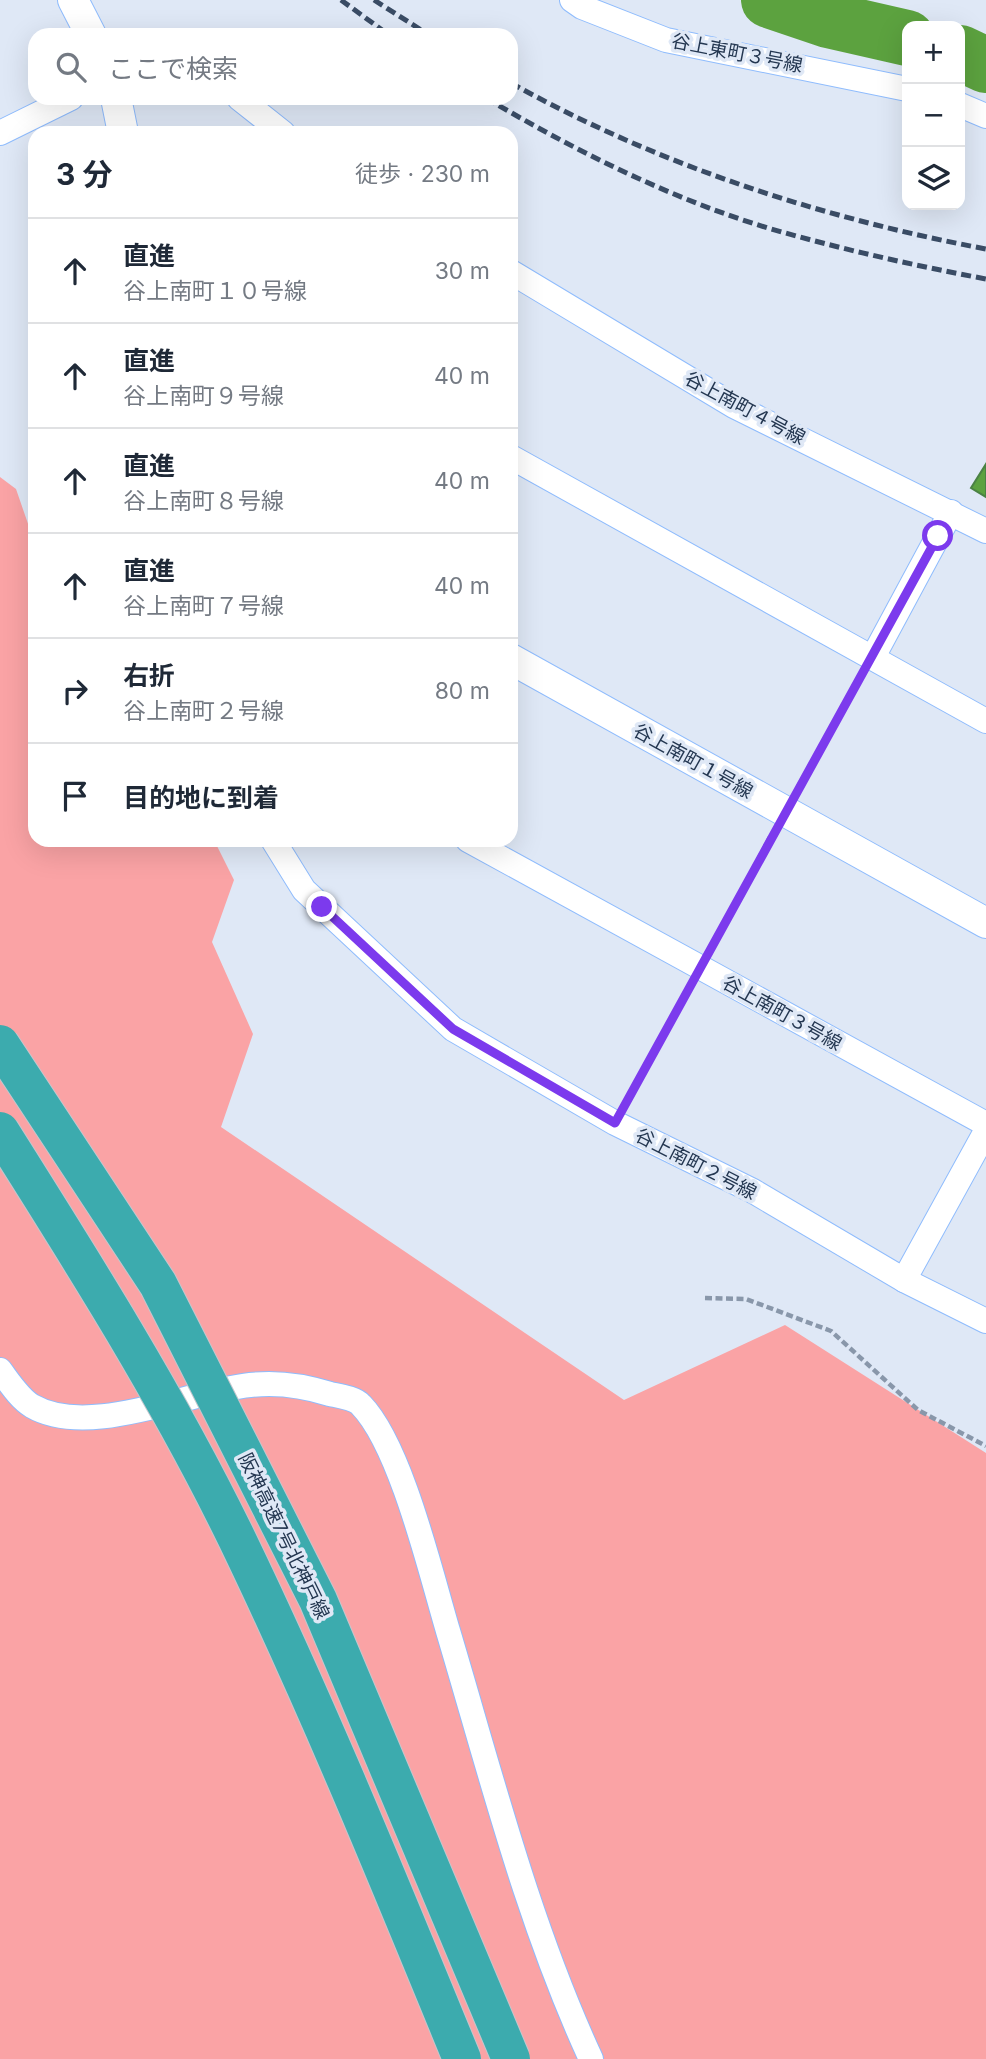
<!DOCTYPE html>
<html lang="ja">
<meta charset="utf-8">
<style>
:root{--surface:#fff;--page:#f2f2f3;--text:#1f2937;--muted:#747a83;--line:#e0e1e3}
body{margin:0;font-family:Inter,"Noto Sans JP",sans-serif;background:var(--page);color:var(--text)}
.controls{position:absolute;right:21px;top:21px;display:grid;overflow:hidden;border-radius:14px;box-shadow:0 7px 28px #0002}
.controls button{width:63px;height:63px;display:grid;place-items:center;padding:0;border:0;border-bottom:2px solid var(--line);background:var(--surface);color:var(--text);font:35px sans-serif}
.stop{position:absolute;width:21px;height:21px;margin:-16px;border:5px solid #7c3aed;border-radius:50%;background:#fff}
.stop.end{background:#7c3aed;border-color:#fff;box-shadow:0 2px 7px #0008}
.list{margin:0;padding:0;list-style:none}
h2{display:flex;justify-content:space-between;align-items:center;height:91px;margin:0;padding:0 28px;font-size:30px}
h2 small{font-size:23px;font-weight:400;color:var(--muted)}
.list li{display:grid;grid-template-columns:46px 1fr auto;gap:21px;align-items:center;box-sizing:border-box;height:105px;padding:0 28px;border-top:2px solid var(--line)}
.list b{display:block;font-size:26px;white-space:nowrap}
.list p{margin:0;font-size:23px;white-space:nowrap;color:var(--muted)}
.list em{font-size:23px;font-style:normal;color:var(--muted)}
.icon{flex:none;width:38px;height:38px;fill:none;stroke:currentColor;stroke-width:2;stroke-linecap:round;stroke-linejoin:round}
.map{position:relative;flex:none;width:986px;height:2059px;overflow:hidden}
.search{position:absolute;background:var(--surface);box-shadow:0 7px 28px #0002;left:28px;top:28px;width:490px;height:77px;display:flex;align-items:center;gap:18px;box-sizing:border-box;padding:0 24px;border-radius:21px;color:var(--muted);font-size:26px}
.panel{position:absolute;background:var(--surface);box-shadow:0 7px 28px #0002;left:28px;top:126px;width:490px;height:721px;border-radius:21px}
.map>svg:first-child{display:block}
.green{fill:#faa3a5}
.water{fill:#5ca23f;stroke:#4b8244;stroke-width:2}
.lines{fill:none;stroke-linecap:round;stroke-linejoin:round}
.river{stroke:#5ca23f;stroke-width:56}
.minor-casing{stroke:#8fbcfd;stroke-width:26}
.tertiary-casing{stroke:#8fbcfd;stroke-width:32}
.path{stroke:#8997aa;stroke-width:4.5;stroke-dasharray:7 3.5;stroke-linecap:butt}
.minor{stroke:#fff;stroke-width:24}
.tertiary{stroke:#fff;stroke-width:30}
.rail{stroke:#3a4c65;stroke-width:5;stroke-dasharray:10 5;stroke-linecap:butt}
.motorway-bridge-casing{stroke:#c2c7ce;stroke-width:40;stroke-linecap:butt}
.motorway-bridge{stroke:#3cabae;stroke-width:38}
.route{stroke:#7c3aed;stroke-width:9}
.labels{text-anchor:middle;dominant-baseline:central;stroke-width:7;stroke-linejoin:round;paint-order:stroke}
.street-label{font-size:19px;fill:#243751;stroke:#dfe8f6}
</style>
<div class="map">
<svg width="986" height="2059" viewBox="0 0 986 2059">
<rect width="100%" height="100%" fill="#dfe8f6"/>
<!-- green -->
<polygon class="green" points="0,477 16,489 35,544 35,840 214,840 234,880 212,942 253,1034 221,1127 624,1400 785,1325 986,1453 986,2059 0,2059"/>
<!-- water -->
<polygon class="water" points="986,464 986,497 971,488"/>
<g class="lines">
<!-- river -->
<g class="river">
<polyline points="769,0 828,20 907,38"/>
<polyline points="960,53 986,65"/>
</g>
<defs>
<g id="minor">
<polyline points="572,0 582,7 666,40 907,89"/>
<polyline points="239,98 283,133"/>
<polyline points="960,105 986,116"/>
<polyline points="0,133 71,98"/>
<polyline points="511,272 734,406 986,531"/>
<polyline points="511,457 986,721"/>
<polyline points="873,657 951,512"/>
<polyline points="273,840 304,890 453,1029 615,1123 753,1191 904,1280 986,1321"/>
<polyline points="468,840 986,1124"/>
<polyline points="904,1280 986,1131"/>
<path d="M0,1370C9,1382 19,1398 32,1406C89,1439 190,1391 250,1385C276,1382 305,1386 330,1394C339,1396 355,1398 361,1405C401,1446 431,1574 448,1631C491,1775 528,1923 591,2059"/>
</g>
<g id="tertiary">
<polyline points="73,0 91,35"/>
<polyline points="116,98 123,133"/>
<polyline points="511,659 986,923"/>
</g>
</defs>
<!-- minor casing -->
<use href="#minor" class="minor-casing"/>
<!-- tertiary casing -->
<use href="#tertiary" class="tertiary-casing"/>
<!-- path -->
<g class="path">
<polyline points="798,787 858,682"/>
<polyline points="714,944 770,837"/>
<polyline points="628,1101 688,992"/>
<polyline points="705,1298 746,1299 831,1331 918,1410 986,1446"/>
</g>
<!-- minor -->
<use href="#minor" class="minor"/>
<!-- tertiary -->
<use href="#tertiary" class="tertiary"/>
<!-- rail -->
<g class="rail">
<polyline points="341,0 389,35"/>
<polyline points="374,0 429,35"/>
<path d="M511,83C658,165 821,218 986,249"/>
<path d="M486,98C574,150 669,198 768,228C840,249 912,265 986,279"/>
</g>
<defs>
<g id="motorway-bridge">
<polyline points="0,1044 158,1284 318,1600 511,2059"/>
<path d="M0,1131C84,1264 168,1397 237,1539C319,1709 390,1884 462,2059"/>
</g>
</defs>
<!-- motorway-bridge casing -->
<use href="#motorway-bridge" class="motorway-bridge-casing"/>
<!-- motorway-bridge -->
<use href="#motorway-bridge" class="motorway-bridge"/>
</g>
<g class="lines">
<!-- route -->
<polyline class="route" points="322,907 453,1029 615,1123 938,536"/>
</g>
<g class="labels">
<!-- street labels -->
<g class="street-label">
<text transform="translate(737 53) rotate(11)">谷上東町３号線</text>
<text transform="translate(745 408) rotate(28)">谷上南町４号線</text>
<text transform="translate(693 761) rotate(29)">谷上南町１号線</text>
<text transform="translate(782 1013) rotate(29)">谷上南町３号線</text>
<text transform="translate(696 1164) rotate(27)">谷上南町２号線</text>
<text transform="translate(284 1536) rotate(64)">阪神高速7号北神戸線</text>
</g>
</g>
</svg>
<div class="controls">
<button>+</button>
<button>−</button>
<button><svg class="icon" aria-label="layers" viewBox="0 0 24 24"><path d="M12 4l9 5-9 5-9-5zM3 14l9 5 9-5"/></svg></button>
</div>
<div class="stop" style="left:938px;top:536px"></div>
<div class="stop end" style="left:322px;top:907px"></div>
<div class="search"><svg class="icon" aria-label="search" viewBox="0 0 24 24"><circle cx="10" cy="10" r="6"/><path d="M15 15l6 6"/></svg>ここで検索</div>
<section class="panel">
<h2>3 分<small>徒歩 · 230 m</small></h2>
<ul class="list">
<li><svg class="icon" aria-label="ahead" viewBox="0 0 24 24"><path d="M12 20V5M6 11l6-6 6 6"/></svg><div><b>直進</b><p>谷上南町１０号線</p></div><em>30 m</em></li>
<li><svg class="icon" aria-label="ahead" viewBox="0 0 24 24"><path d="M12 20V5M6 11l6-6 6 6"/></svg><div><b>直進</b><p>谷上南町９号線</p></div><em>40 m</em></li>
<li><svg class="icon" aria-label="ahead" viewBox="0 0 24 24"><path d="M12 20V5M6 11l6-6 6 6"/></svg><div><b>直進</b><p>谷上南町８号線</p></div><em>40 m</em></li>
<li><svg class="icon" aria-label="ahead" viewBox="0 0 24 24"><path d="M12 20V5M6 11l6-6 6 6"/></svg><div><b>直進</b><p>谷上南町７号線</p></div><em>40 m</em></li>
<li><svg class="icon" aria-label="right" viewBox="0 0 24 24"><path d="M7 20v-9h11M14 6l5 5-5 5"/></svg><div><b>右折</b><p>谷上南町２号線</p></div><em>80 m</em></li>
<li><svg class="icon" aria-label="arrive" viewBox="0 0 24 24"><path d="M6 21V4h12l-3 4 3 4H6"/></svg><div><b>目的地に到着</b></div></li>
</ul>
</section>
</div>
